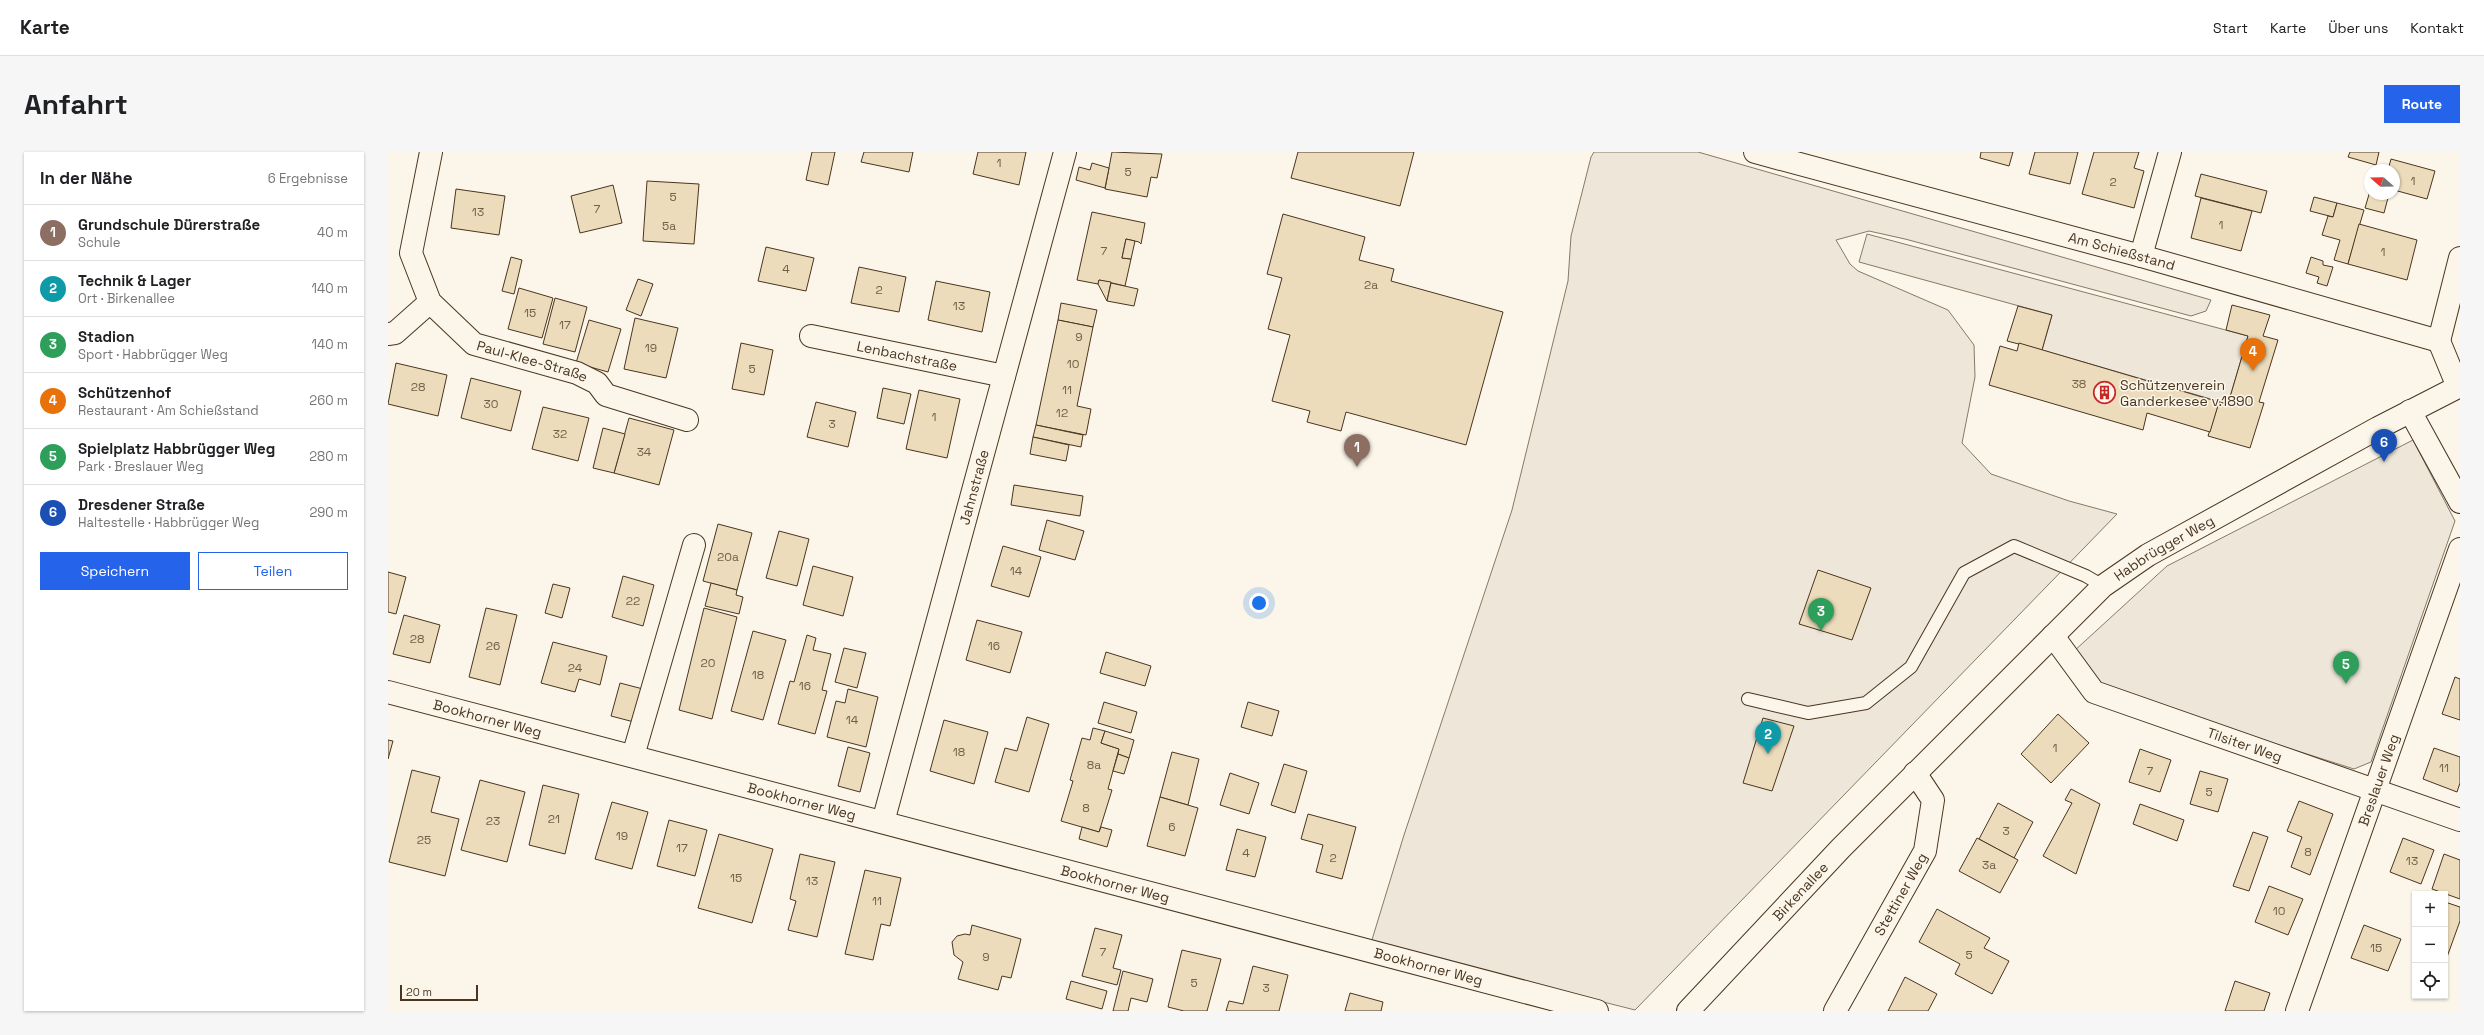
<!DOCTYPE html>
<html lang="de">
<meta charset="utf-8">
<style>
:root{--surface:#fff;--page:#f6f6f6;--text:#202124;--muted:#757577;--line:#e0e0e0;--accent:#2563eb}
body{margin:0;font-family:"Space Grotesk",sans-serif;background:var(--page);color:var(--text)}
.controls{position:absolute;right:12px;bottom:12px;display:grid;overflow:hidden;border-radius:0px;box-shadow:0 1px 3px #0004}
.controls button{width:36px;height:36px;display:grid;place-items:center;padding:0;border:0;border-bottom:1px solid var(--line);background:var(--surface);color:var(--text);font:20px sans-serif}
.compass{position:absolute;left:1976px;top:12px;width:36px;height:36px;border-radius:50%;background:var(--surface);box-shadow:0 1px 3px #0004;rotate:290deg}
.scale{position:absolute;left:12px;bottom:10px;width:78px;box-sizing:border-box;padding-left:4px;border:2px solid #4a3520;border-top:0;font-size:11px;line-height:14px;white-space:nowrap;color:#4a3520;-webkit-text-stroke:3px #fbf6e9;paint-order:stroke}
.you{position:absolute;left:871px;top:451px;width:14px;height:14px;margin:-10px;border:3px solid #fff;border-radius:50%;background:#1a73e8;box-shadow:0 0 0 6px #1a73e833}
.badge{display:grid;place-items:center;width:26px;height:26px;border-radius:50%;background:var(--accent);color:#fff;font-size:13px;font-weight:700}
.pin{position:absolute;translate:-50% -33px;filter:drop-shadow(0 1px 2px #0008)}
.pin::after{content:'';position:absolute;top:21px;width:14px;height:12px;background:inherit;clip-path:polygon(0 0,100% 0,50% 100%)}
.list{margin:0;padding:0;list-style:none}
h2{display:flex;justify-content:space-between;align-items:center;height:52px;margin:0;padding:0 16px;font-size:17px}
h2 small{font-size:13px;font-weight:400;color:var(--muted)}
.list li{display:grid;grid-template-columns:26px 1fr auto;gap:12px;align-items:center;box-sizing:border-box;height:56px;padding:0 16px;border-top:1px solid var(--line)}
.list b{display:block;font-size:15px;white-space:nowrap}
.list p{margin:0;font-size:13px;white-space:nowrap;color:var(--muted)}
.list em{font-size:13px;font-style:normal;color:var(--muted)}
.actions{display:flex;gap:8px;padding:12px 16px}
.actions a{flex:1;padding:9px 0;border:1px solid var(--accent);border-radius:0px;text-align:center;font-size:14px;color:var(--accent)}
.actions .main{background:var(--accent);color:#fff}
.icon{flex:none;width:22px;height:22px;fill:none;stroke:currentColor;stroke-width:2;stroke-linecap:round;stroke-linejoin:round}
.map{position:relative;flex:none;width:2072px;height:859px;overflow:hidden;border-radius:0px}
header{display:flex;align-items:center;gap:24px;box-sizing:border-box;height:56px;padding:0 20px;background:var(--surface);border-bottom:1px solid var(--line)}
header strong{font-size:19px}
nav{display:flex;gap:22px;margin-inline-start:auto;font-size:14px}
.intro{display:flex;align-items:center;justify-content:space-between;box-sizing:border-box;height:96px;padding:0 24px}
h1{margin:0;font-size:28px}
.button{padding:10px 18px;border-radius:0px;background:var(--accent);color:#fff;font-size:14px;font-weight:700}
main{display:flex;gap:24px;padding:0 24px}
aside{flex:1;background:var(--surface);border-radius:0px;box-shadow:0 1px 3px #0004}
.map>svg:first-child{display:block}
.green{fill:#ede6d9;stroke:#887966}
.building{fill:#ecdcbc;stroke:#4a3520}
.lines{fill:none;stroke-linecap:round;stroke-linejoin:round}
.service-casing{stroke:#4a3520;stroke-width:14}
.minor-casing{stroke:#4a3520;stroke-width:24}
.tertiary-casing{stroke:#4a3520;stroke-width:24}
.service{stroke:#fbf6e9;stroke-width:12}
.minor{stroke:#fbf6e9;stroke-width:22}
.tertiary{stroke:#fbf6e9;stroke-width:22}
.labels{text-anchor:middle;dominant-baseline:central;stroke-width:3;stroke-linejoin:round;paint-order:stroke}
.number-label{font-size:12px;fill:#725f47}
.street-label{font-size:14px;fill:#4a3520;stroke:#fbf6e9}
.poi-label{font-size:14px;fill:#4a3520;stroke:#fbf6e9;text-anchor:start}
</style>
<header>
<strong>Karte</strong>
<nav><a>Start</a><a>Karte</a><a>Über uns</a><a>Kontakt</a></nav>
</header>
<div class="intro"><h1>Anfahrt</h1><a class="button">Route</a></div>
<main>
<aside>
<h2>In der Nähe<small>6 Ergebnisse</small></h2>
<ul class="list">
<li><span class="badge" style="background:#8d6e63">1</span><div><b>Grundschule Dürerstraße</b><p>Schule</p></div><em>40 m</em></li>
<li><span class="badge" style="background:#0f9aa8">2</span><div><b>Technik &amp; Lager</b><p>Ort · Birkenallee</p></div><em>140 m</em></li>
<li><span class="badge" style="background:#2e9e5b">3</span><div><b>Stadion</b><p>Sport · Habbrügger Weg</p></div><em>140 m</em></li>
<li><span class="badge" style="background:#e8710a">4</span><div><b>Schützenhof</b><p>Restaurant · Am Schießstand</p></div><em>260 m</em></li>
<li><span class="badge" style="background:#2e9e5b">5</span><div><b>Spielplatz Habbrügger Weg</b><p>Park · Breslauer Weg</p></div><em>280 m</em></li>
<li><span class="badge" style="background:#1a4fb4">6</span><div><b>Dresdener Straße</b><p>Haltestelle · Habbrügger Weg</p></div><em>290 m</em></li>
</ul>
<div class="actions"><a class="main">Speichern</a><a>Teilen</a></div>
</aside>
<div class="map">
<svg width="2072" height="859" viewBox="0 0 2072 859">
<rect width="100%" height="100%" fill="#fbf6e9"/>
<!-- green -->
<g class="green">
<polygon points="1206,0 1310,0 1823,148 1818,159 1803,164 1517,87 1481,79 1448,88 1462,112 1470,119 1560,158 1586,193 1587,225 1574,291 1603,322 1681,349 1729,362 1247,858 983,791 1016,683 1124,358 1180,129 1183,84 1203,5"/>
<polygon points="1479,82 1860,184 1840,252 1654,198 1664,163 1471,110"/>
<polygon points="2025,288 2067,369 1983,610 1966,617 1711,536 1685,500 1779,414"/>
</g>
<!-- building -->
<g class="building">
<polygon points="424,0 447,0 440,33 418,28"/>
<polygon points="476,0 525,0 521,20 473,10"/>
<polygon points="590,0 638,0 631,33 585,22"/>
<polygon points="724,0 774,2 769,26 763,25 759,45 717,37"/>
<polygon points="910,0 1026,0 1012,54 903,26"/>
<polygon points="1593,0 1625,0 1621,14 1592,6"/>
<polygon points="1647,0 1690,0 1682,32 1641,22"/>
<polygon points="1706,0 1751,0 1746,16 1756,19 1746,56 1694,42"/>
<polygon points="1962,0 1991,0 1988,13 1960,5"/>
<polygon points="2003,7 2047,19 2039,47 2006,38 2006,18 2000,18"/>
<polygon points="704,11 721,16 717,36 688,28 691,15 702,18"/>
<polygon points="1813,22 1879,39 1873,61 1807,44"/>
<polygon points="259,29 311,32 306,92 255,89"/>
<polygon points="225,33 234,71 192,81 183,44"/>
<polygon points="68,37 117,44 111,83 63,76"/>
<polygon points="1982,39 1982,42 2001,42 1996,61 1977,56"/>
<polygon points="1926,45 1949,51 1945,65 1922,59"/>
<polygon points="1813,46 1864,59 1853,99 1803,86"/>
<polygon points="1949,51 1976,58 1960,112 1946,108 1952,88 1934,83 1940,64 1945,65"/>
<polygon points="704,60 757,71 753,92 751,90 738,87 734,106 743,107 737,134 711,128 710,132 689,128"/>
<polygon points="895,62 977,85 971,108 1006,117 1003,129 1115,160 1078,293 958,260 953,279 919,270 922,259 884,249 902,183 880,177 894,126 879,122"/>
<polygon points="1971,72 2029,88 2019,128 1960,112"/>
<polygon points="738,87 747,89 743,107 734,106"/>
<polygon points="378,95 426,106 418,139 370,129"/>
<polygon points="123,105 134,108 126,142 114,139"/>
<polygon points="1923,105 1935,109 1935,113 1945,115 1939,134 1929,131 1931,125 1918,121"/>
<polygon points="471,115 518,125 511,160 463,151"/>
<polygon points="250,127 265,132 253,164 238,158"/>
<polygon points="711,128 723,130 719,149 710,132"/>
<polygon points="548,129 602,140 594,180 540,168"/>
<polygon points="723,131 750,137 746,154 719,149"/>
<polygon points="131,136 165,146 154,186 120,177"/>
<polygon points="167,146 199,155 187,200 155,192"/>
<polygon points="673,151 709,158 705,175 670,168"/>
<polygon points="1844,153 1882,163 1875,184 1890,188 1871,250 1876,251 1862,296 1820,284 1831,250 1840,252 1860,184 1838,178"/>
<polygon points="1630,154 1664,163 1654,198 1619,189"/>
<polygon points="247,166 290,176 278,226 236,217"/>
<polygon points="201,168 233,177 220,220 188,211"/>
<polygon points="670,168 705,175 689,254 703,257 698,283 648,273"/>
<polygon points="353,191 385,198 376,243 344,237"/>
<polygon points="1631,191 1831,250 1822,280 1759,261 1755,278 1601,233 1612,194 1629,199"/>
<polygon points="8,211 59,223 50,264 0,252"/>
<polygon points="83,226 133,239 123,279 73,266"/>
<polygon points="495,236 523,242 516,272 489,266"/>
<polygon points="531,238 572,247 559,306 518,297"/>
<polygon points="428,250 468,260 460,295 419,285"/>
<polygon points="155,255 201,266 190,309 144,297"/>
<polygon points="241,266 286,278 271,333 226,321"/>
<polygon points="648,273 695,283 693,295 645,285"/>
<polygon points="215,276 237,282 226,321 205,316"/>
<polygon points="645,285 681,293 678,309 642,302"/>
<polygon points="626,333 695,344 692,364 623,353"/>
<polygon points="659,368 696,379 687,408 651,398"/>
<polygon points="330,372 364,381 349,438 315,429"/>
<polygon points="391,379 421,387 409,434 378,426"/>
<polygon points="615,394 653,405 641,445 603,434"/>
<polygon points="425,414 465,425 455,464 415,453"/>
<polygon points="1430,418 1483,436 1464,488 1411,472"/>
<polygon points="0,420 18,425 8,462 0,460"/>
<polygon points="235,424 266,433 255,474 224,465"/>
<polygon points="323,431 349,438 348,443 355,445 351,462 317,454"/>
<polygon points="165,432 182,436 174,466 157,461"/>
<polygon points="98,456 129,463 112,533 81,525"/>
<polygon points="316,456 349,465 324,567 291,558"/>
<polygon points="16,463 52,473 42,511 5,502"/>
<polygon points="589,468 634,480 622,521 578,508"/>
<polygon points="365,479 398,488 375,568 343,559"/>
<polygon points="419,483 428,486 425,498 443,502 434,538 439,539 427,582 390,572 402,529 406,530"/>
<polygon points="165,490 219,504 212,533 191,527 187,540 153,531"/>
<polygon points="456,496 478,501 469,536 447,530"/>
<polygon points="718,500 763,514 757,534 712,521"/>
<polygon points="2067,525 2072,527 2072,568 2054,562"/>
<polygon points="232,531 255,537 246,570 223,564"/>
<polygon points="460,537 490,545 478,595 439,585 448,549 457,551"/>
<polygon points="716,550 749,560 743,581 710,571"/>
<polygon points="860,550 891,559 884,584 853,575"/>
<polygon points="1670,562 1701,591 1663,631 1633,602"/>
<polygon points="639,565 661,572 641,640 607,630 617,596 629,599"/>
<polygon points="1375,566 1406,574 1384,639 1355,631"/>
<polygon points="556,568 600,580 586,632 542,619"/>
<polygon points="705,576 717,579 713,591 731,597 720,637 724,638 711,680 673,669 685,629 682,628 694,586 702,588"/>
<polygon points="717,579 746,588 741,606 730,602 731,597 713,591"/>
<polygon points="0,588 5,589 0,607"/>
<polygon points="460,595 482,601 472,640 450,634"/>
<polygon points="2046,596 2072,605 2072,631 2069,640 2035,627"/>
<polygon points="1752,597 1783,608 1772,640 1741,630"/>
<polygon points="784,600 811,607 800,653 772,645"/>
<polygon points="730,602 741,606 736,622 725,619"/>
<polygon points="896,612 919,619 907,661 883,653"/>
<polygon points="24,618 52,625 43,660 71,667 57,724 1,710"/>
<polygon points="1812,619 1840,627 1830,660 1802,652"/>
<polygon points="842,621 871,631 861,662 832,653"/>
<polygon points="92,628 137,640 119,710 73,698"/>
<polygon points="155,633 191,642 177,702 141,693"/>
<polygon points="1683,637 1712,652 1688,722 1655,704 1684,651 1677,648"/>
<polygon points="772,645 810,656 797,704 759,694"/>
<polygon points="1911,649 1945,662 1922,723 1903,715 1914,685 1899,679"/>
<polygon points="224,650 260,660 244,717 207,707"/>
<polygon points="1610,651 1645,670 1626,706 1591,687"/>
<polygon points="1752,652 1796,668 1789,689 1745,672"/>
<polygon points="920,662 968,675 954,727 928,720 935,693 913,687"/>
<polygon points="281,668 319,678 307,724 269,714"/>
<polygon points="694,675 711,680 713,675 724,678 719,695 691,687"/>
<polygon points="849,677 878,685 867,725 838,718"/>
<polygon points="1865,680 1880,685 1861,739 1845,734"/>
<polygon points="331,682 385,697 364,771 310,756"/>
<polygon points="1589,686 1630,708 1612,741 1571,719"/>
<polygon points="2015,686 2046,698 2033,732 2002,720"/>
<polygon points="412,702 447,710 429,785 400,778 408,749 402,747"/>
<polygon points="2056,702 2072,708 2072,747 2044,737"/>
<polygon points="477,718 513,726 502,774 493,772 485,808 457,802"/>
<polygon points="1881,734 1915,747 1900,783 1867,770"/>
<polygon points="2057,750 2072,755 2072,769 2059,805 2057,804"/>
<polygon points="1549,757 1602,786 1596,796 1621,809 1604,842 1567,822 1572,812 1531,790"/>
<polygon points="584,773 633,787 623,826 614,824 610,838 570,827 575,810 566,803 564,790 569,784 577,782 582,783"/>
<polygon points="1976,773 2013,787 2000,819 1963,806"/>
<polygon points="707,776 734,783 725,816 733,818 729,833 694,824"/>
<polygon points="794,798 833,807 819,859 796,859 780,855"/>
<polygon points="865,814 900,823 891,859 838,859 841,849 855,852"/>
<polygon points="735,819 765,827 759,850 743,846 740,859 725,859"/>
<polygon points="1517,825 1549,842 1540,859 1500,859"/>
<polygon points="683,829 719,839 714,857 678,847"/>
<polygon points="1847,829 1882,841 1876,859 1837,859"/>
<polygon points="962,841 995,850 993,859 957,859"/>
</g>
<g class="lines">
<defs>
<polyline id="service" points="1360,547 1420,561 1478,551 1523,515 1576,421 1626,394 1698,424 1715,434"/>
<g id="minor">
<path id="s1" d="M43,0L23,101L42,150L86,192L189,221L209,231L218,243L299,268"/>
<path id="s2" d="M1367,0L1753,104L2051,189"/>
<polyline points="1753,104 1782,0"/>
<polyline points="0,182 7,181 42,150"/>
<path id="s3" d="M423,184L616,224"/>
<polyline points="2051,189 2072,106"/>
<polyline points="2051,189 2070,235"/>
<polyline points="2022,259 2072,350"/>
<path id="s4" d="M1665,484L1706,540L2072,668"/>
<path id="s5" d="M0,540L1209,859"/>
<polyline points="245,604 306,393"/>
<path id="s6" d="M495,670L677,0"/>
<path id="s7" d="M1447,859L1537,699L1545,648L1527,621"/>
<path id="s8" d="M1909,859L2072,397"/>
</g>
<g id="tertiary">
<path id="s9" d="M1300,859L1453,696L1715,434L1760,403L1990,276L2072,234"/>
</g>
</defs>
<!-- service casing -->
<use href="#service" class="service-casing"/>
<!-- minor casing -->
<use href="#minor" class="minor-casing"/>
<!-- tertiary casing -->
<use href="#tertiary" class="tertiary-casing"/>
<!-- service -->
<use href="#service" class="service"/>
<!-- minor -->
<use href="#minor" class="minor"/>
<!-- tertiary -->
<use href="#tertiary" class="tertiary"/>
</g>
<!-- icons -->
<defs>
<symbol id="building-ring" viewBox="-11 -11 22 22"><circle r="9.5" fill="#fbf6e9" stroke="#c62828" stroke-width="1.5"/><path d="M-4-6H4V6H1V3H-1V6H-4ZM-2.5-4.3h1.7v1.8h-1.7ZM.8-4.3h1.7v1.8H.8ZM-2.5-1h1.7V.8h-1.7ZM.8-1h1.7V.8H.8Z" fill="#c62828"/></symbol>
</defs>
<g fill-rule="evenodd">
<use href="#building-ring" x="1704" y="228" width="25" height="25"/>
</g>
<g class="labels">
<!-- number labels -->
<g class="number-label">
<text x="611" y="11">1</text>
<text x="740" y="20">5</text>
<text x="2025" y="29">1</text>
<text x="1725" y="30">2</text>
<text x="285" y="45">5</text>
<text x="209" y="57">7</text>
<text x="90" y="60">13</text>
<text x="1833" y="73">1</text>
<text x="281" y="74">5a</text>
<text x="716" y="99">7</text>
<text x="1995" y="100">1</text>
<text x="398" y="117">4</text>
<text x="983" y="133">2a</text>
<text x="491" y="138">2</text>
<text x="571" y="154">13</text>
<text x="142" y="161">15</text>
<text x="177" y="173">17</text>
<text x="691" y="185">9</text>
<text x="263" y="196">19</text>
<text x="685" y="212">10</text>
<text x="364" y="217">5</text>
<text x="1691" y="232">38</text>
<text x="30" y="235">28</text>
<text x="679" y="238">11</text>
<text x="103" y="252">30</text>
<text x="674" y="261">12</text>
<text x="546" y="265">1</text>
<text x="444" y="272">3</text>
<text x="172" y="282">32</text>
<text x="256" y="300">34</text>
<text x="340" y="405">20a</text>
<text x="628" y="419">14</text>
<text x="245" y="449">22</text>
<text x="29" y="487">28</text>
<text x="105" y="494">26</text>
<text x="606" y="494">16</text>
<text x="320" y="511">20</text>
<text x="187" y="516">24</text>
<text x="370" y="523">18</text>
<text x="417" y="534">16</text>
<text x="464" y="568">14</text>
<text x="1667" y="596">1</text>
<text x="571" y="600">18</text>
<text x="706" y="613">8a</text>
<text x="2056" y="616">11</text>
<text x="1762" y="619">7</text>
<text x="1821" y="640">5</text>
<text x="698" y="656">8</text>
<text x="166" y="667">21</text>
<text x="105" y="669">23</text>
<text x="784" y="675">6</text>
<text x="1618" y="679">3</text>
<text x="234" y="684">19</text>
<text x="36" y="688">25</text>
<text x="294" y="696">17</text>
<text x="1920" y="700">8</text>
<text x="858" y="701">4</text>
<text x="945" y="706">2</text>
<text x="2024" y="709">13</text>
<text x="1601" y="713">3a</text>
<text x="348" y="726">15</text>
<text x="424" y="729">13</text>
<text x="489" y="749">11</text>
<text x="1891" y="759">10</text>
<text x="1988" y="796">15</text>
<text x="715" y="800">7</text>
<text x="1581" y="803">5</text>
<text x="598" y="805">9</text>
<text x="806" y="831">5</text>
<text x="878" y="836">3</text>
</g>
<!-- street labels -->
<g class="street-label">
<text stroke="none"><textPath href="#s2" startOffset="380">Am Schießstand</textPath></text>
<text stroke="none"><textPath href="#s3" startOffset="98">Lenbachstraße</textPath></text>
<text stroke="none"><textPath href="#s1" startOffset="277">Paul-Klee-Straße</textPath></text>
<text stroke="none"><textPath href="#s6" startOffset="347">Jahnstraße</textPath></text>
<text stroke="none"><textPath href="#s9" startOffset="666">Habbrügger Weg</textPath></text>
<text stroke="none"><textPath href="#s5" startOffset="103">Bookhorner Weg</textPath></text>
<text stroke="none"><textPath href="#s4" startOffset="229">Tilsiter Weg</textPath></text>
<text stroke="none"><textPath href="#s8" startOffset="245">Breslauer Weg</textPath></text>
<text stroke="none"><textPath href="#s5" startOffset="428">Bookhorner Weg</textPath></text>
<text stroke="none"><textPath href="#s5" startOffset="752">Bookhorner Weg</textPath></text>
<text stroke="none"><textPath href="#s9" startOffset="164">Birkenallee</textPath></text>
<text stroke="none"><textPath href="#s7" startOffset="134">Stettiner Weg</textPath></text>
<text stroke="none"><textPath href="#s5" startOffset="1076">Bookhorner Weg</textPath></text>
</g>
<!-- poi labels -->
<g class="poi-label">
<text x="1732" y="233">Schützenverein<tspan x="1732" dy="16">Ganderkesee v.1890</tspan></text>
</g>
</g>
</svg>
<div class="controls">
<button>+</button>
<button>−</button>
<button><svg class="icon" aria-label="locate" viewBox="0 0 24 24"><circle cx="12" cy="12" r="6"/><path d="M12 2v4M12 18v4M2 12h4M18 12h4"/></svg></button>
</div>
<svg class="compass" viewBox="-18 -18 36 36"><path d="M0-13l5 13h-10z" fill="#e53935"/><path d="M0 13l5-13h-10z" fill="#757577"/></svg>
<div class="scale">20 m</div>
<div class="you"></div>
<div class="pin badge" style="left:969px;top:315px;background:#8d6e63">1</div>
<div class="pin badge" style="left:1380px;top:602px;background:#0f9aa8">2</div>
<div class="pin badge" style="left:1433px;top:479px;background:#2e9e5b">3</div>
<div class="pin badge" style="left:1865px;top:219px;background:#e8710a">4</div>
<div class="pin badge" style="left:1958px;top:532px;background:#2e9e5b">5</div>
<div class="pin badge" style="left:1996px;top:310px;background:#1a4fb4">6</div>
</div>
</main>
